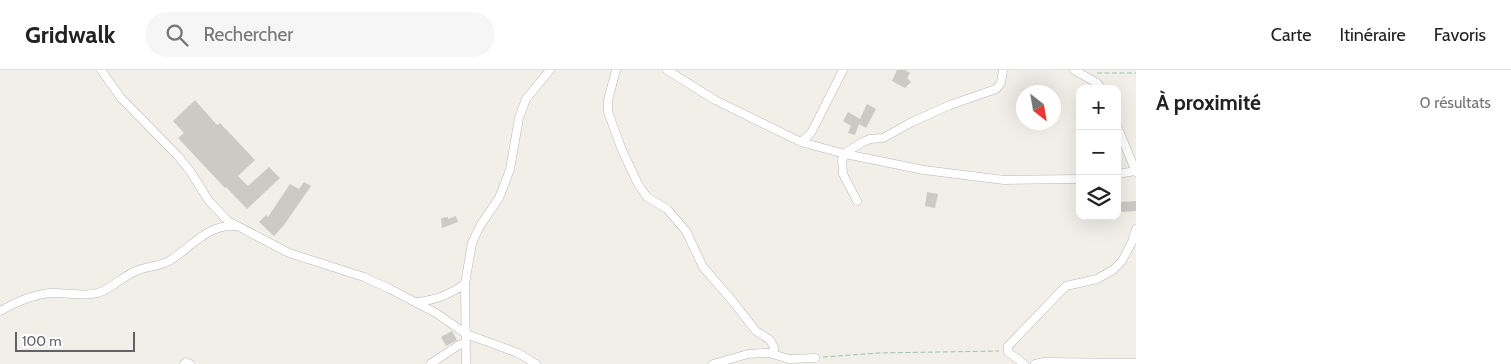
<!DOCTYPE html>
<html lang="fr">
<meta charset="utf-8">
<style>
:root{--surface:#fff;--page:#f6f6f6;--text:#222;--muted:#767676;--line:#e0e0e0}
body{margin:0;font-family:Cabin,sans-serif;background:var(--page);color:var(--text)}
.controls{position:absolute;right:15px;top:15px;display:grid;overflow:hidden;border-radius:10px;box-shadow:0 5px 20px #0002}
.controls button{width:45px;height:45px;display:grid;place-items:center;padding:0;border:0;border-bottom:1px solid var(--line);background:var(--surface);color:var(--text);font:25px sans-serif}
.compass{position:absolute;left:1016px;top:15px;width:45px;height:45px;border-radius:50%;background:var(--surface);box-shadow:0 5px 20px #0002;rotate:149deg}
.scale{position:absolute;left:15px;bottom:12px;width:120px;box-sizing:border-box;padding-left:5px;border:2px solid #5f6368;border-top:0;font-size:14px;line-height:18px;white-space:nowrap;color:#5f6368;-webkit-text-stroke:4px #fff;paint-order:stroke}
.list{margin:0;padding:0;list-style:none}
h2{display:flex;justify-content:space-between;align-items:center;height:65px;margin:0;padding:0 20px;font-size:21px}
h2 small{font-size:16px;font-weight:400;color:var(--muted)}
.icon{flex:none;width:28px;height:28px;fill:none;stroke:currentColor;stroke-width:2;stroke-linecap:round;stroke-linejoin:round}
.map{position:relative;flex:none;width:1136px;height:294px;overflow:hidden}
header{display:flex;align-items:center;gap:30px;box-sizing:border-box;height:70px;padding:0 25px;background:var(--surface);border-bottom:1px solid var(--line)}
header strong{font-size:24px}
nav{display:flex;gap:28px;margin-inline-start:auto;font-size:18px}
.search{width:350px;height:45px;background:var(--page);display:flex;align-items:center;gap:12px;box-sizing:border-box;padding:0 18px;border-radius:28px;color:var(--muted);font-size:19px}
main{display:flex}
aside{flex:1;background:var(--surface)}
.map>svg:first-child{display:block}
.building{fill:#cccac5}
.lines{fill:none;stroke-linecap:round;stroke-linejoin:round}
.street-casing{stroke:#b5b8bc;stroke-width:9}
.path{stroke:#9cc7a9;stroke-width:1;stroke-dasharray:5 2.5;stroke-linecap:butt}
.street{stroke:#fff;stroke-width:8}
</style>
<header>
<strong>Gridwalk</strong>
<div class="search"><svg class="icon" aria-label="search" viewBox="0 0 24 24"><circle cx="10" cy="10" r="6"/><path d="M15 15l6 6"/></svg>Rechercher</div>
<nav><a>Carte</a><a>Itinéraire</a><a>Favoris</a></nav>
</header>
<main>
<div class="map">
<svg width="1136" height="294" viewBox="0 0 1136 294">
<rect width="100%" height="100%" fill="#f1efe8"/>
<!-- building -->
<g class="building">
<polygon points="897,0 905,0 910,3 907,8 911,12 905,18 892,11"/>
<polygon points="195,30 217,55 220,53 255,90 238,106 248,116 269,97 280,108 247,139 226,117 225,118 178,68 184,63 173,51"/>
<polygon points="867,34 876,39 866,58 859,54 855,65 848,63 851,56 843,51 848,42 860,49"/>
<polygon points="304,112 311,116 284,155 274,166 259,152 266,145 268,147 290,114 299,119"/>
<polygon points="927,122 938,124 935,138 925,136"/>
<polygon points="1136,131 1136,141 1121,142 1121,132"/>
<polygon points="456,146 458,152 442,158 441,148 448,147 448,149"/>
<polygon points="452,261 457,270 446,276 441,267"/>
</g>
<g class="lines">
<defs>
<g id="street">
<polyline points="101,0 121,28 178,86 190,101 209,131 228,151 289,183 364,207 390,219 436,243 466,264 518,283 536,294"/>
<polyline points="616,0 608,30 608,42 622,80 638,114 647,127 667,139 686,161 703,197 730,228 756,261 770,270 774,277 774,284"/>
<polyline points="667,0 715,30 801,72 845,84 924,100 1004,110 1080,109"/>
<polyline points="1074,0 1097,13 1102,19"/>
<polyline points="1117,56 1136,102"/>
<polyline points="801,72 811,63 843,0"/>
<polyline points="1117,104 1136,101"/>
<polyline points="857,131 843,104 842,89 848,81 863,72 870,69 883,68 912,52 950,35 996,19 1001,13 1003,0"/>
<path d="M416,232C437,230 448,225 465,214"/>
<path d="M0,241C16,232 31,225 50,223C67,222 87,228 103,221C115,215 124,206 136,201C147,196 158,197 169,191C191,178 207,154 235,156"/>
<polyline points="184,294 186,292 190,294"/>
<polyline points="430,294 459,275 466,273"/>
<polyline points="466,294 465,214 472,173 480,156 499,128 505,113 510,99 519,48 526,29 550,0"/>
<polyline points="713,294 748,284 763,283 769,283 789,289 815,288"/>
<polyline points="1024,294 1008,282 1008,276 1011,273 1066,216 1097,209 1113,200 1122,191 1132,172 1136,159"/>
<polyline points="1035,294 1044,292 1136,293"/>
</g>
</defs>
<!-- street casing -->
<use href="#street" class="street-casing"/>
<!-- path -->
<g class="path">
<polyline points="1097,3 1136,3"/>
<polyline points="823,287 879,283 999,281"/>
</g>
<!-- street -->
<use href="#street" class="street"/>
</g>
</svg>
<div class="controls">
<button>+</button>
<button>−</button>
<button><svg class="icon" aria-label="layers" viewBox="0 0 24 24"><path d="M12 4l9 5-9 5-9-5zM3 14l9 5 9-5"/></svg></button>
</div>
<svg class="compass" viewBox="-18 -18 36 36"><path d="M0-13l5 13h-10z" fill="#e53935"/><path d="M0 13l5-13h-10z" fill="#767676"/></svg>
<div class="scale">100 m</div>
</div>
<aside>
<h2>À proximité<small>0 résultats</small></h2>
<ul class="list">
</ul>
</aside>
</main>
